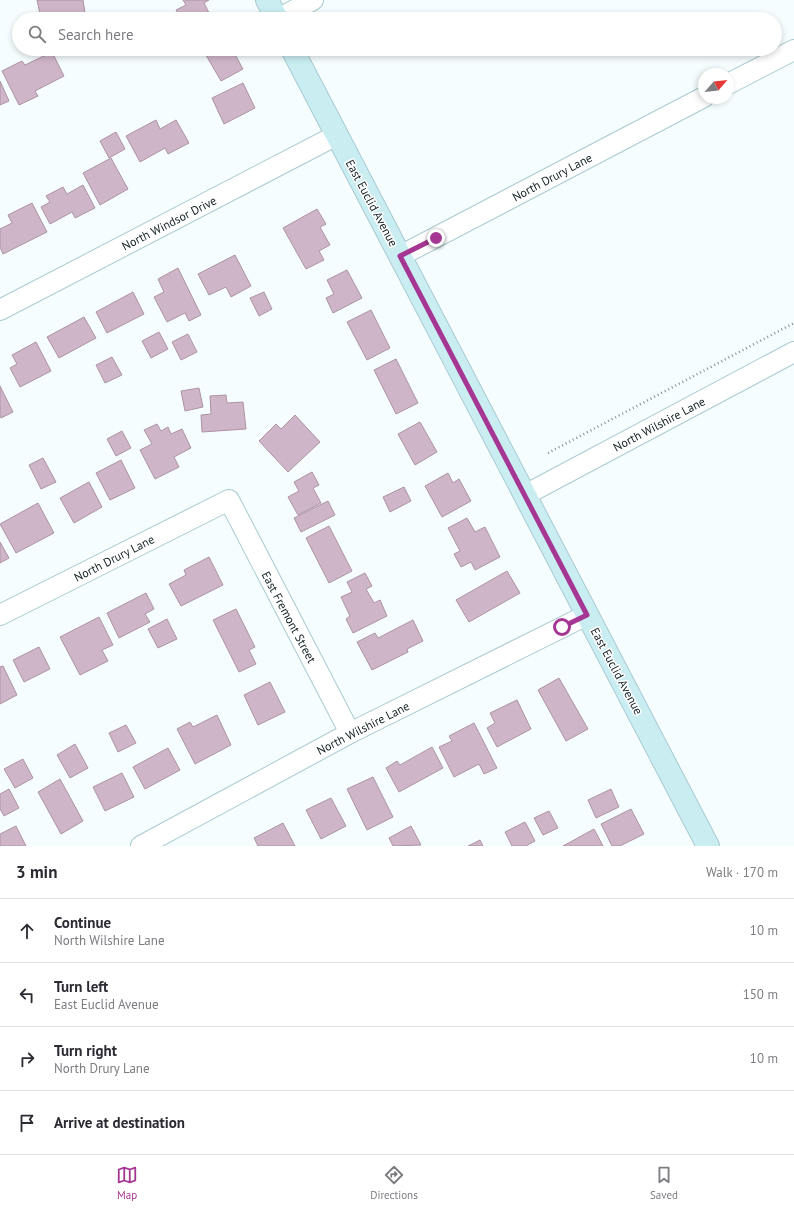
<!DOCTYPE html>
<meta charset="utf-8">
<style>
:root{--surface:#fff;--page:#f2f2f3;--text:#2b2b33;--muted:#7c7c81;--line:#e1e1e2;--accent:#a63693}
body{margin:0;font-family:"PT Sans",sans-serif;background:var(--page);color:var(--text)}
.compass{position:absolute;left:698px;top:68px;width:36px;height:36px;border-radius:50%;background:var(--surface);box-shadow:0 2px 6px #0003;rotate:62deg}
.stop{position:absolute;width:12px;height:12px;margin:-9px;border:3px solid #a63693;border-radius:50%;background:#fff}
.stop.end{background:#a63693;border-color:#fff;box-shadow:0 1px 4px #0008}
.list{margin:0;padding:0;list-style:none}
h2{display:flex;justify-content:space-between;align-items:center;height:52px;margin:0;padding:0 16px;font-size:17px}
h2 small{font-size:13px;font-weight:400;color:var(--muted)}
.list li{display:grid;grid-template-columns:26px 1fr auto;gap:12px;align-items:center;box-sizing:border-box;height:64px;padding:0 16px;border-top:1px solid var(--line)}
.list b{display:block;font-size:15px;white-space:nowrap}
.list p{margin:0;font-size:13px;white-space:nowrap;color:var(--muted)}
.list em{font-size:13px;font-style:normal;color:var(--muted)}
.icon{flex:none;width:22px;height:22px;fill:none;stroke:currentColor;stroke-width:2;stroke-linecap:round;stroke-linejoin:round}
.map{position:relative;flex:none;width:794px;height:846px;overflow:hidden}
.search{position:absolute;background:var(--surface);box-shadow:0 2px 6px #0003;left:12px;right:12px;top:12px;height:44px;display:flex;align-items:center;gap:10px;box-sizing:border-box;padding:0 14px;border-radius:22px;color:var(--muted);font-size:15px}
.sheet{height:308px;background:var(--surface)}
nav{display:flex;justify-content:space-around;align-items:center;box-sizing:border-box;height:56px;border-top:1px solid var(--line);background:var(--surface);font-size:11px;color:var(--muted)}
nav a{display:grid;justify-items:center;gap:2px}
nav .on{color:var(--accent)}
.map>svg:first-child{display:block}
.building{fill:#cfb5c8;stroke:#ac93a5}
.lines{fill:none;stroke-linecap:round;stroke-linejoin:round}
.street-casing{stroke:#a8cbd2;stroke-width:22}
.secondary-casing{stroke:#a8cbd2;stroke-width:24}
.path{stroke:#879092;stroke-width:2.5;stroke-dasharray:1 3;stroke-linecap:butt}
.street{stroke:#fff;stroke-width:20}
.secondary{stroke:#caedf2;stroke-width:22}
.route{stroke:#a63693;stroke-width:5}
.labels{text-anchor:middle;dominant-baseline:central;stroke-width:3;stroke-linejoin:round;paint-order:stroke}
.street-label{font-size:12px;fill:#132023;stroke:#fff}
</style>
<div class="map">
<svg width="794" height="846" viewBox="0 0 794 846">
<rect width="100%" height="100%" fill="#f6fdfe"/>
<!-- building -->
<g class="building">
<polygon points="37,0 83,0 86,19 41,19"/>
<polygon points="183,0 209,0 204,3 212,19 181,19 176,10 186,5"/>
<polygon points="204,49 232,49 243,69 221,81 203,50"/>
<polygon points="52,52 64,76 35,91 38,96 19,105 2,71 22,61 25,65"/>
<polygon points="0,81 9,101 0,105"/>
<polygon points="243,83 255,108 224,124 212,98"/>
<polygon points="156,120 160,129 176,120 189,143 168,154 165,148 140,162 126,136"/>
<polygon points="116,132 125,149 109,158 100,141"/>
<polygon points="111,158 128,189 100,205 83,173"/>
<polygon points="83,185 95,208 75,218 72,212 50,224 41,207 50,202 46,196 63,187 67,194"/>
<polygon points="32,203 47,232 3,254 0,247 0,229 12,223 8,215"/>
<polygon points="317,209 326,224 320,227 330,245 319,251 324,260 306,269 283,228"/>
<polygon points="235,255 251,286 231,297 226,287 209,295 198,274"/>
<polygon points="178,268 201,315 189,321 185,313 167,322 154,297 164,292 158,279"/>
<polygon points="347,270 362,298 333,313 326,298 334,294 327,280"/>
<polygon points="133,292 144,314 107,333 96,312"/>
<polygon points="264,292 272,309 259,316 250,298"/>
<polygon points="371,310 390,348 367,360 347,322"/>
<polygon points="84,317 96,338 59,358 47,337"/>
<polygon points="159,332 168,349 151,358 142,341"/>
<polygon points="188,334 197,352 181,360 172,342"/>
<polygon points="36,342 51,371 20,387 10,368 17,364 12,355"/>
<polygon points="112,357 122,375 105,383 96,365"/>
<polygon points="396,359 418,403 396,414 374,370"/>
<polygon points="0,386 13,412 1,418 0,415"/>
<polygon points="199,388 203,407 185,411 181,391"/>
<polygon points="226,395 227,403 243,402 246,429 202,432 201,415 211,414 210,396"/>
<polygon points="295,415 320,442 288,472 259,441 276,424 281,429"/>
<polygon points="420,422 437,452 415,465 398,434"/>
<polygon points="157,424 161,431 168,427 171,434 182,429 191,448 174,457 179,467 155,479 140,450 152,444 144,430"/>
<polygon points="122,431 131,448 116,456 107,439"/>
<polygon points="43,458 56,482 41,489 29,465"/>
<polygon points="121,460 135,488 110,500 96,473"/>
<polygon points="312,472 319,485 313,488 321,503 298,515 288,497 299,491 294,482"/>
<polygon points="448,473 453,483 459,479 471,501 442,517 425,486"/>
<polygon points="89,482 102,507 74,523 60,498"/>
<polygon points="404,487 411,501 390,512 383,497"/>
<polygon points="328,501 335,515 301,532 294,518"/>
<polygon points="38,503 54,533 16,553 0,524"/>
<polygon points="467,518 475,532 485,527 500,557 475,570 471,562 461,567 454,554 460,551 448,528"/>
<polygon points="329,526 352,571 329,583 306,538"/>
<polygon points="0,542 9,558 0,563"/>
<polygon points="209,557 223,585 181,606 169,584 186,575 184,570"/>
<polygon points="507,571 520,593 469,622 456,600"/>
<polygon points="365,573 372,586 366,589 374,603 380,600 387,616 353,633 346,619 350,616 341,597 352,592 347,582"/>
<polygon points="146,593 154,609 145,614 150,622 119,638 107,613"/>
<polygon points="236,609 255,647 249,650 256,664 239,672 213,620"/>
<polygon points="99,617 113,645 102,650 108,661 80,675 60,637"/>
<polygon points="167,619 177,639 158,648 148,629"/>
<polygon points="413,620 423,641 407,649 408,652 372,670 357,642 375,633 378,638"/>
<polygon points="39,647 50,669 24,682 13,660"/>
<polygon points="3,666 17,695 0,704 0,667"/>
<polygon points="559,678 588,729 566,741 538,690"/>
<polygon points="270,682 285,712 258,725 244,695"/>
<polygon points="517,700 531,729 497,747 487,728 495,723 490,713"/>
<polygon points="217,715 231,745 195,764 177,729 190,722 193,727"/>
<polygon points="474,723 497,768 484,774 479,764 454,777 439,747 452,741 449,736"/>
<polygon points="126,725 136,743 118,752 109,733"/>
<polygon points="75,744 88,768 70,778 57,755"/>
<polygon points="432,747 443,768 399,792 386,768 397,761 400,765"/>
<polygon points="168,748 180,770 145,789 133,767"/>
<polygon points="23,759 33,778 15,788 4,769"/>
<polygon points="122,773 134,797 105,811 93,787"/>
<polygon points="373,777 393,817 367,830 347,789"/>
<polygon points="60,779 83,821 61,834 38,792"/>
<polygon points="9,789 19,808 4,816 0,809 0,794"/>
<polygon points="611,789 619,807 596,818 588,800"/>
<polygon points="331,798 346,826 321,839 306,810"/>
<polygon points="631,809 644,834 620,846 612,846 601,824"/>
<polygon points="549,811 558,828 543,835 534,818"/>
<polygon points="525,822 535,841 526,846 512,846 505,832"/>
<polygon points="283,823 295,846 258,846 254,838"/>
<polygon points="16,826 26,846 0,846 0,834"/>
<polygon points="411,826 421,845 393,846 389,838"/>
<polygon points="594,829 603,846 563,846"/>
<polygon points="480,840 483,846 468,846"/>
</g>
<g class="lines">
<defs>
<g id="street">
<polyline points="278,19 313,0"/>
<polyline points="728,84 794,50"/>
<polyline points="400,256 704,97"/>
<polyline points="0,310 337,135"/>
<polyline points="525,495 794,352"/>
<polyline points="0,615 229,500 350,733"/>
<polyline points="141,846 350,733 587,615"/>
</g>
<g id="secondary">
<polyline points="267,0 277,19"/>
<polyline points="292,49 708,846"/>
</g>
</defs>
<!-- street casing -->
<use href="#street" class="street-casing"/>
<!-- secondary casing -->
<use href="#secondary" class="secondary-casing"/>
<!-- path -->
<polyline class="path" points="548,453 794,323"/>
<!-- street -->
<use href="#street" class="street"/>
<!-- secondary -->
<use href="#secondary" class="secondary"/>
</g>
<g class="lines">
<!-- route -->
<polyline class="route" points="436,238 400,256 587,615 562,627"/>
</g>
<g class="labels">
<!-- street labels -->
<g class="street-label">
<text transform="translate(552 177) rotate(-28)">North Drury Lane</text>
<text transform="translate(372 203) rotate(62)">East Euclid Avenue</text>
<text transform="translate(169 223) rotate(-27)">North Windsor Drive</text>
<text transform="translate(659 424) rotate(-28)">North Wilshire Lane</text>
<text transform="translate(114 558) rotate(-27)">North Drury Lane</text>
<text transform="translate(289 617) rotate(62)">East Fremont Street</text>
<text transform="translate(617 671) rotate(62)">East Euclid Avenue</text>
<text transform="translate(363 728) rotate(-27)">North Wilshire Lane</text>
</g>
</g>
</svg>
<svg class="compass" viewBox="-18 -18 36 36"><path d="M0-13l5 13h-10z" fill="#e53935"/><path d="M0 13l5-13h-10z" fill="#7c7c81"/></svg>
<div class="stop" style="left:562px;top:627px"></div>
<div class="stop end" style="left:436px;top:238px"></div>
<div class="search"><svg class="icon" aria-label="search" viewBox="0 0 24 24"><circle cx="10" cy="10" r="6"/><path d="M15 15l6 6"/></svg>Search here</div>
</div>
<section class="sheet">
<h2>3 min<small>Walk · 170 m</small></h2>
<ul class="list">
<li><svg class="icon" aria-label="ahead" viewBox="0 0 24 24"><path d="M12 20V5M6 11l6-6 6 6"/></svg><div><b>Continue</b><p>North Wilshire Lane</p></div><em>10 m</em></li>
<li><svg class="icon" aria-label="left" viewBox="0 0 24 24"><path d="M17 20v-9H6M10 6l-5 5 5 5"/></svg><div><b>Turn left</b><p>East Euclid Avenue</p></div><em>150 m</em></li>
<li><svg class="icon" aria-label="right" viewBox="0 0 24 24"><path d="M7 20v-9h11M14 6l5 5-5 5"/></svg><div><b>Turn right</b><p>North Drury Lane</p></div><em>10 m</em></li>
<li><svg class="icon" aria-label="arrive" viewBox="0 0 24 24"><path d="M6 21V4h12l-3 4 3 4H6"/></svg><div><b>Arrive at destination</b></div></li>
</ul>
</section>
<nav>
<a class="on"><svg class="icon" aria-label="map" viewBox="0 0 24 24"><path d="M3 6l6-2 6 2 6-2v14l-6 2-6-2-6 2zM9 4v14M15 6v14"/></svg>Map</a>
<a><svg class="icon" aria-label="directions" viewBox="0 0 24 24"><path d="M12 3l9 9-9 9-9-9zM9 14v-3h6M13 9l2 2-2 2"/></svg>Directions</a>
<a><svg class="icon" aria-label="saved" viewBox="0 0 24 24"><path d="M7 4h10v16l-5-4-5 4z"/></svg>Saved</a>
</nav>
